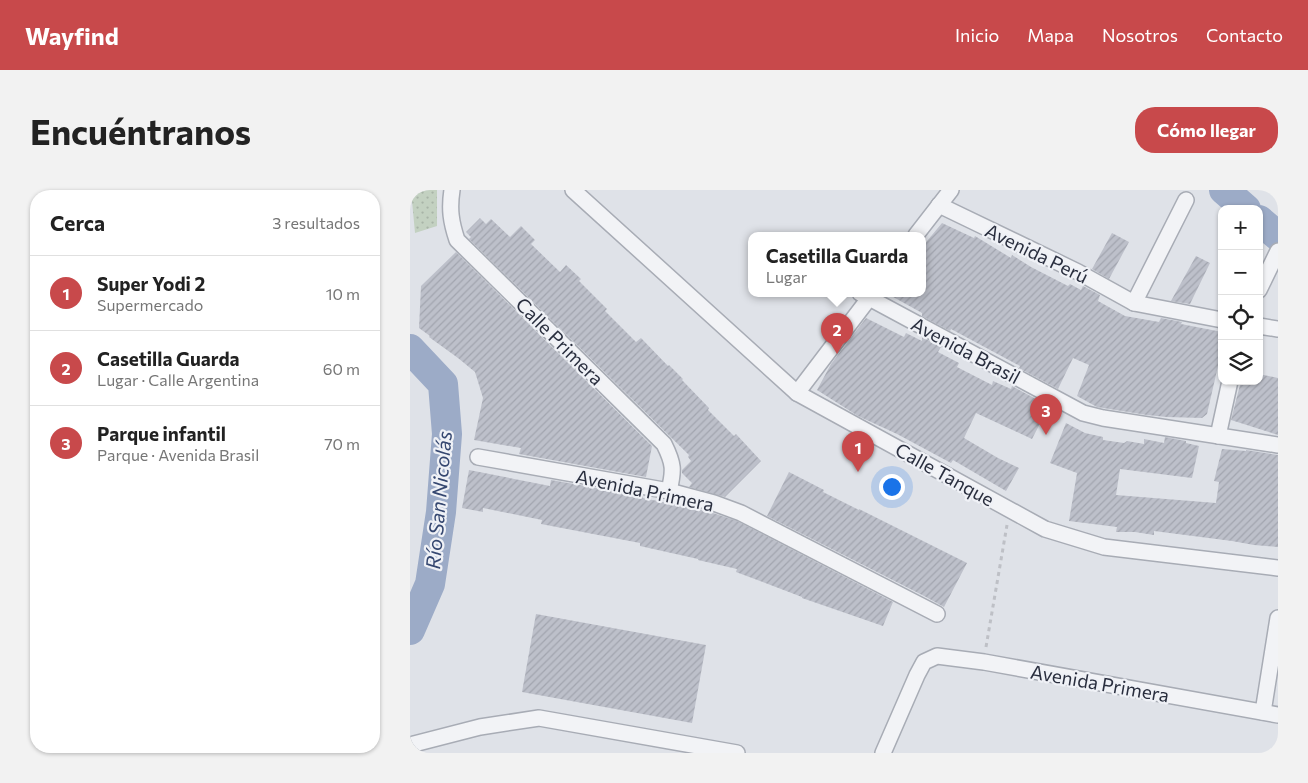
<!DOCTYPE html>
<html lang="es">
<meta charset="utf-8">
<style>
:root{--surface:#fff;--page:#f2f2f2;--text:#222;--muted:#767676;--line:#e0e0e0;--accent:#c8494b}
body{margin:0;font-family:Commissioner,sans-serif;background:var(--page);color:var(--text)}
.controls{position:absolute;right:15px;top:15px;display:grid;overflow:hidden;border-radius:10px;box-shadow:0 1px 4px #0004}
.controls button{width:45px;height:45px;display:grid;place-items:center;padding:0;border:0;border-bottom:1px solid var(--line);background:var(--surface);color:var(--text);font:25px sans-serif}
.you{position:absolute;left:481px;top:296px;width:18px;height:18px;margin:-12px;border:4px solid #fff;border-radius:50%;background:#1a73e8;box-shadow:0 0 0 8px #1a73e833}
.badge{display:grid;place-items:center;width:32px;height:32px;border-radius:50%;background:var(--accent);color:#fff;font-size:16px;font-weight:700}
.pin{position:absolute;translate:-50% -41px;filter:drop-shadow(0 1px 2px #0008)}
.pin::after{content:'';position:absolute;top:26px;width:18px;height:15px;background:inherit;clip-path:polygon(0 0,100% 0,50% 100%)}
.popup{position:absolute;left:338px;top:42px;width:178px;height:65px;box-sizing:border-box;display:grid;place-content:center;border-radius:10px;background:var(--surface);filter:drop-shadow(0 1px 4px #0005);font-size:16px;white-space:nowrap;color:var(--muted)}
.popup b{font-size:19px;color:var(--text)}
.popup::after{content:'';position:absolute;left:50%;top:100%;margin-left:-10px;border:10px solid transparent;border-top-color:var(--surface)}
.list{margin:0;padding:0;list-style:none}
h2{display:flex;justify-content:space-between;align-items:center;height:65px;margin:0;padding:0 20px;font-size:21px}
h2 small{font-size:16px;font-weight:400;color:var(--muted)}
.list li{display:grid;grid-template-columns:32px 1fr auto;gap:15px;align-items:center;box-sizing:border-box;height:75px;padding:0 20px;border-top:1px solid var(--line)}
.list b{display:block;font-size:19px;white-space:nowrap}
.list p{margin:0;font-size:16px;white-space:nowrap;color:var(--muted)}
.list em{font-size:16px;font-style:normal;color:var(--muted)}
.icon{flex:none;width:28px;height:28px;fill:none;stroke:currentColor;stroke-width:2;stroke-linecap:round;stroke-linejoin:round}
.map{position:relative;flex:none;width:868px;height:563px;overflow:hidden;border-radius:20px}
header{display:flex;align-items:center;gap:30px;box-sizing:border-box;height:70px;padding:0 25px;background:var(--accent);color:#fff}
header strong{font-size:24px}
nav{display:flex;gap:28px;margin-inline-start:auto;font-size:18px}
.intro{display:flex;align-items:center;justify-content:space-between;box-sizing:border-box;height:120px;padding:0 30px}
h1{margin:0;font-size:35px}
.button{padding:12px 22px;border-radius:20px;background:var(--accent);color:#fff;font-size:18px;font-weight:700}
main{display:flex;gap:30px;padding:0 30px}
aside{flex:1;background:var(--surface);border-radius:20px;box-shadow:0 1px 4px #0004}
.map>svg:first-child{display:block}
.park{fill:url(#park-dots)}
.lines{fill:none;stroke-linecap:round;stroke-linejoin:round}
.river{stroke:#9cabc7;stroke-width:30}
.building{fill:url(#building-hatch)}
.minor-casing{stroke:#a8acb5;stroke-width:18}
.path{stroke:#bec0c6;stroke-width:3;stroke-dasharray:4 4;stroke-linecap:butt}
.minor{stroke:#f2f3f6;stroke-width:15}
.labels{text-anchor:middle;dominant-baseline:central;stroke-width:4.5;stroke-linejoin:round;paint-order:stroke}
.street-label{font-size:19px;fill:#292e3e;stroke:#eff1f6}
.water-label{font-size:20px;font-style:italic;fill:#354770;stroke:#eff1f6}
</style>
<header>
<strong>Wayfind</strong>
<nav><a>Inicio</a><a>Mapa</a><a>Nosotros</a><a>Contacto</a></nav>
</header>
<div class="intro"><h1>Encuéntranos</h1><a class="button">Cómo llegar</a></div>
<main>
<aside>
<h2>Cerca<small>3 resultados</small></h2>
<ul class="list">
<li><span class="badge">1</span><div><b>Super Yodi 2</b><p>Supermercado</p></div><em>10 m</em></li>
<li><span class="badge">2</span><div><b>Casetilla Guarda</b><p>Lugar · Calle Argentina</p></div><em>60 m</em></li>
<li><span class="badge">3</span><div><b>Parque infantil</b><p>Parque · Avenida Brasil</p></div><em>70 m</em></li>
</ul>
</aside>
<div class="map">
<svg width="868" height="563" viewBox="0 0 868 563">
<defs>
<pattern id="park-dots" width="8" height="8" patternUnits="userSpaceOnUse" patternTransform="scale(1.25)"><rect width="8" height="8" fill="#c3d1c1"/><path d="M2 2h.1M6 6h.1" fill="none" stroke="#a8b4a7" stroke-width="1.8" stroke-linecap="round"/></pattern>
<pattern id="building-hatch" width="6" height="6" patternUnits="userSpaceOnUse" patternTransform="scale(1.25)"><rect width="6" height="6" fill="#bdc0ca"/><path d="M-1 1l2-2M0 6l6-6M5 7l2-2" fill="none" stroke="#a2a5af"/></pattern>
</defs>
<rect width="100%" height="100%" fill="#dfe2e8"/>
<!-- park -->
<polygon class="park" points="1,0 27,0 27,36 5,43"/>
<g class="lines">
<!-- river -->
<g class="river">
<polyline points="814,0 836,19"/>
<polyline points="849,30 868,46"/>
<polyline points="0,159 33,194 37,244 31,322 20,394 0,440"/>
</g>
</g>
<!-- building -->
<g class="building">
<polygon points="70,28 76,34 81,29 100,47 111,36 125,50 121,54 150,82 156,75 171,89 169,91 197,119 195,121 226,152 231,148 258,176 259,175 273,189 272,190 299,218 298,220 324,246 326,244 351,271 315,307 279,297 282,293 272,283 272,280 281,271 278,267 279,265 59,49 61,47 56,42"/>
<polygon points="532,33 564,48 565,46 601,68 602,65 621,77 658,96 660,94 671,100 673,96 690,105 688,111 715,126 749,132 751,128 772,132 771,134 812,142 809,176 808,176 797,224 792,228 757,227 737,225 687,217 667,206 679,175 663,168 648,199 609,178 610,176 541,139 540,141 512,126 512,123 476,103 512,103 512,57"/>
<polygon points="702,43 719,52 699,89 682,79"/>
<polygon points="46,62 242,256 236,287 109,264 111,258 64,250 73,208 65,182 48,168 19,147 20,146 9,138 11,96"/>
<polygon points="786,66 800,73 780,114 761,111"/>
<polygon points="456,128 494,147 496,143 512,151 512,147 531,157 528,162 549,173 547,177 582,195 583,191 601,199 602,196 639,216 622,249 566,223 554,248 588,268 609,278 596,301 543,270 541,273 487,244 448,226 407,200 421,174"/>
<polygon points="849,184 868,188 868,245 821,230 831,191 849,191"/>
<polygon points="656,233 675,243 693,247 693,250 714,253 717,251 734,254 734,249 754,253 755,247 776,251 776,253 789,256 782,288 710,279 706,305 806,313 809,292 804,291 812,259 836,261 836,260 868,265 868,357 844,355 822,351 744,341 744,345 725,342 706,342 707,337 659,331 667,283 640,273"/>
<polygon points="59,280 140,296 141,290 233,306 233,308 262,314 264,312 300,322 327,331 483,412 473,436 392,408 392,407 326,382 327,379 288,370 288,369 230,356 230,353 131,334 132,330 73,318 73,322 52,318"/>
<polygon points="379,282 414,300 413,302 449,320 449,319 557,373 534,417 516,407 357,326"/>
<polygon points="126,424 296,455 282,533 112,502"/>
</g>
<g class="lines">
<defs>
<g id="minor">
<path d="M42,0C39,19 41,32 47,50L254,254C264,274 264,280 259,301"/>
<polyline points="163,0 387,203 635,339 694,357 868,378"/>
<polyline points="529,15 668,82 724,113 812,130"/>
<polyline points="506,45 541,0"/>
<polyline points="849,100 868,61"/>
<polyline points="450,103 673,223 693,228 868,255"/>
<polyline points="724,113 776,10"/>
<polyline points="849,136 868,139"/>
<polyline points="387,203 463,103"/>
<polyline points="808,246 820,191"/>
<polyline points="68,267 259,301 304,313 331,323 527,424"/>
<polyline points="853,522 868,428"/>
<polyline points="0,555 70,537 129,528 327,563"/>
<polyline points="473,563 507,485 514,472 527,466 574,472 868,525"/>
</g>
</defs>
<!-- minor casing -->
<use href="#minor" class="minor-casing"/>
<!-- path -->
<polyline class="path" points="576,457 597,335"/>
<!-- minor -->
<use href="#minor" class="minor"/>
</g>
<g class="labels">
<!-- street labels -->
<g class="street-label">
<text transform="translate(627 63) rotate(26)">Avenida Perú</text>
<text transform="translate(150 151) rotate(45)">Calle Primera</text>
<text transform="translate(556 160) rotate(28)">Avenida Brasil</text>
<text transform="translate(535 284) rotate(29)">Calle Tanque</text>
<text transform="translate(235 300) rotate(12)">Avenida Primera</text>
<text transform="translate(690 493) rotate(10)">Avenida Primera</text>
</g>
<!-- water labels -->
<g class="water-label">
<text transform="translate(28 310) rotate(-85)">Río San Nicolás</text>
</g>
</g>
</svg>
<div class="controls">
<button>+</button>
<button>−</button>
<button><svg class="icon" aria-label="locate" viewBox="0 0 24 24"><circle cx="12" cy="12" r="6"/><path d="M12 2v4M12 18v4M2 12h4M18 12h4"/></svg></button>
<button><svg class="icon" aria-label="layers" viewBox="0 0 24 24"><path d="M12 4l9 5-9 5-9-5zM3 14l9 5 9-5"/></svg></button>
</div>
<div class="you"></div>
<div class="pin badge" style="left:448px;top:282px">1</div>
<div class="pin badge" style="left:427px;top:164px">2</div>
<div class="popup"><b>Casetilla Guarda</b>Lugar</div>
<div class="pin badge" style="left:636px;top:245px">3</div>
</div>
</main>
